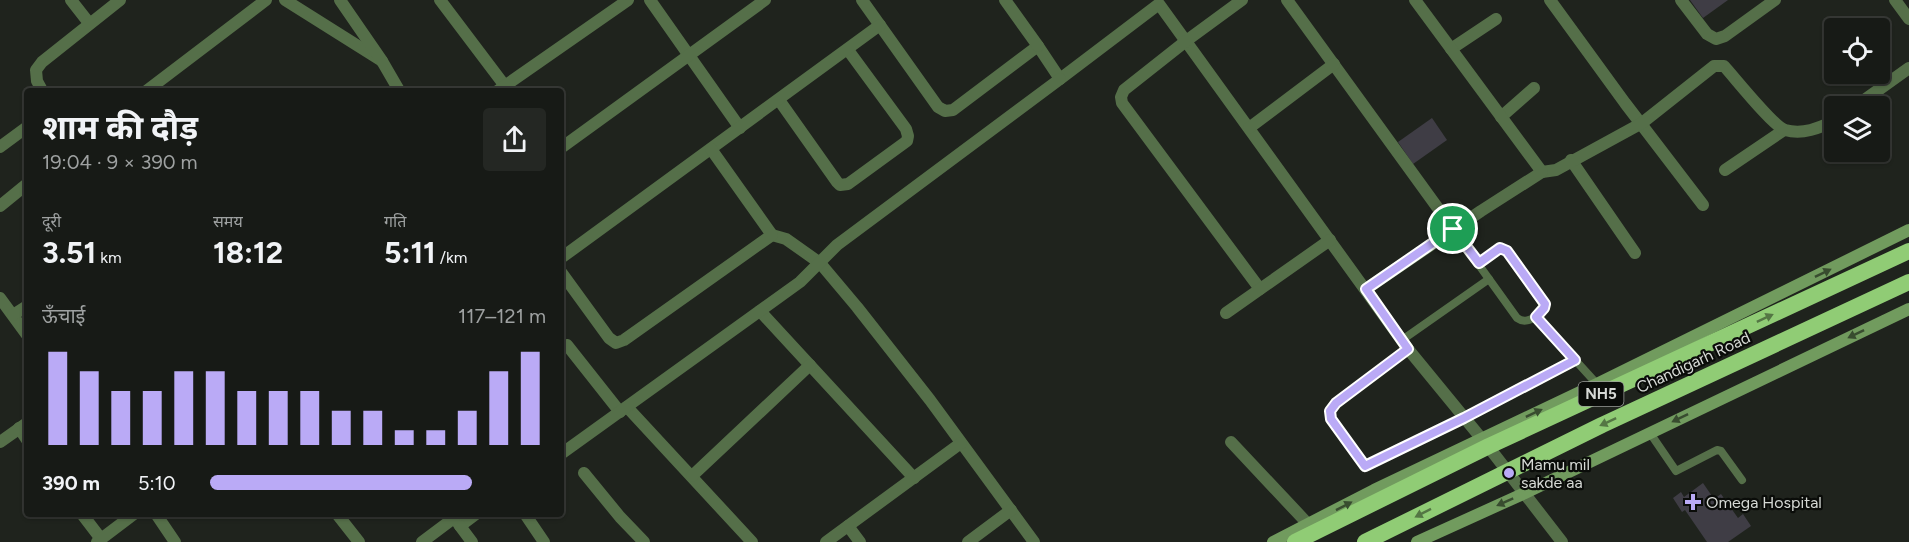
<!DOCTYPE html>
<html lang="hi">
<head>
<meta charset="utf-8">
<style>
  :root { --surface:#171a16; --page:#242723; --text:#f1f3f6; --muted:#9ea1a1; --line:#363835; --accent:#baaaf6 }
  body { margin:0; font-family:Figtree,"Noto Sans Devanagari",sans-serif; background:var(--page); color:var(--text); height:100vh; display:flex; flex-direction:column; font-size:22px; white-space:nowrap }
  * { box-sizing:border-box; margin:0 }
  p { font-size:20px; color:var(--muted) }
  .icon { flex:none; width:33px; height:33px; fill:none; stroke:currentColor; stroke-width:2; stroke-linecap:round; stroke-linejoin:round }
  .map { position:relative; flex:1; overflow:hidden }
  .details { position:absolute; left:24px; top:88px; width:540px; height:429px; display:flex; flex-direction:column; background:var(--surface); border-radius:6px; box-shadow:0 2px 4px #0004,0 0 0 2px var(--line) }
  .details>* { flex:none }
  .buttons { position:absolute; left:1824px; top:18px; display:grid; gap:12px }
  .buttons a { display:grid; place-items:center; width:66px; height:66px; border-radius:6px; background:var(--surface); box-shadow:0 2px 4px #0004,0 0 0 2px var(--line); font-size:30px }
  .pin { position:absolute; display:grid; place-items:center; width:51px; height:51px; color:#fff; margin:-26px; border:3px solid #fff; border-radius:50%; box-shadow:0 2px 6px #0007 }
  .round { display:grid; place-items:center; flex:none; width:63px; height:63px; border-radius:6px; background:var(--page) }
  .overview { display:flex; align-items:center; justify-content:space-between; height:102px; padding:0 18px }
  h1 { font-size:33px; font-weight:700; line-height:45px }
  .figures { display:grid; grid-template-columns:repeat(3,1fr); gap:9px; height:102px; padding:6px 18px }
  .figures div { display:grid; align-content:center }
  .figures b { font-size:30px; font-weight:700 }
  .figures small { font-size:16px; font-weight:400 }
  .figures p { font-size:16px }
  .chart { height:168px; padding:12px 18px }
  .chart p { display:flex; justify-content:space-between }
  .chart svg { width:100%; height:108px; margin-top:6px; stroke:var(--accent); stroke-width:6 }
  ul { padding:0 18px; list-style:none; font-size:20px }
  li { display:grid; grid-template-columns:96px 72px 1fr; align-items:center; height:45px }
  li i { height:15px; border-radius:8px; background:var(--accent) }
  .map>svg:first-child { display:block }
  .building { fill:#3f3d45 }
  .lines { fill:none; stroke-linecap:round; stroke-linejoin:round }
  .service { stroke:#556f49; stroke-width:8 }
  .minor { stroke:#556f49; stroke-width:12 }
  .tertiary { stroke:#556f49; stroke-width:12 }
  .secondary { stroke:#719b5e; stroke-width:12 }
  .trunk { stroke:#90cc75; stroke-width:16 }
  .oneway { fill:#384c2f }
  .oneway2 { fill:#547644 }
  .route-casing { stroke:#fff; stroke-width:12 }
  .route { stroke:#baaaf6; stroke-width:8 }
  .poi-dot { fill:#baaaf6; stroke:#0a0c09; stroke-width:2 }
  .labels { text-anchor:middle; stroke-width:4.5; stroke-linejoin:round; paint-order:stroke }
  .shield { fill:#0a0c09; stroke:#999c98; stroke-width:1.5 }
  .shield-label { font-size:15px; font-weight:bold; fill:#d6d9d5 }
  .street-label { font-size:16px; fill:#d6d9d5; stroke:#0a0c09 }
  .poi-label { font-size:16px; fill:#d6d9d5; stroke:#0a0c09; text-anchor:start }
</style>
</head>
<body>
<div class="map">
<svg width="1909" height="542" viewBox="0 0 1909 542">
  <rect width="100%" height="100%" fill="#1f231d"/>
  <g class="building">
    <polygon points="1690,0 1728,0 1703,18"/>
    <polygon points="1432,118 1447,140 1413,164 1398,142"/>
    <polygon points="1703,483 1714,499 1721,494 1738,518 1743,514 1751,526 1728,542 1707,542 1685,510 1682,512 1673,498 1681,492 1684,497"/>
  </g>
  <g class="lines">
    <g class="service">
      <path d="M1453,229L1517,318C1524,323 1529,320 1536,317L1597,384"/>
      <polyline points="1479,263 1499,249 1504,248 1545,304 1544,308 1536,317"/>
      <polyline points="1402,340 1489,279"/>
      <polyline points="1408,349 1336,403 1331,411 1331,419 1365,466 1465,418 1575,361"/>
      <polyline points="1650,433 1676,471 1717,450 1721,451 1742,480"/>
    </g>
    <g class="minor">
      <polyline points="71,0 89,23"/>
      <polyline points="285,0 382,61"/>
      <polyline points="340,0 382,61 400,92"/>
      <polyline points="440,0 505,86"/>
      <polyline points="650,0 740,128"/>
      <polyline points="862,0 938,107 945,111 953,110 1038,46 1060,79 1159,4 1408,349 1481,438"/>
      <polyline points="1005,0 1038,46"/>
      <polyline points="1242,0 1186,41 1124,90 1121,97 1122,103 1260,289"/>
      <polyline points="1287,0 1453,229"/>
      <polyline points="1550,0 1625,103 1703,205"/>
      <polyline points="1681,0 1707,34 1716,39 1725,36 1775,0"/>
      <polyline points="1895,0 1909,19"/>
      <polyline points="1451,49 1496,19"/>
      <polyline points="43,92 37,81 36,70 42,62 120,0"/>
      <polyline points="145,92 266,0"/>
      <polyline points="496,92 628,0"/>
      <polyline points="779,100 837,182 840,185 848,184 907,141 908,136 906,129 848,50"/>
      <polyline points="1856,106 1909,68"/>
      <polyline points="1501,117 1534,88"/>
      <polyline points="1249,128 1334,64"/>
      <polyline points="0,147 27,127"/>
      <polyline points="561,148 765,0"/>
      <polyline points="1571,160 1635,253"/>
      <polyline points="1725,170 1784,130"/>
      <path d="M1542,172L1556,170L1642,123L1714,66H1724C1735,78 1773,126 1785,130C1803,135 1819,128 1834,121"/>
      <polyline points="0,206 27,184"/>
      <polyline points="772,235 786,239 820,263 857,307 930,400 1034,542"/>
      <polyline points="561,258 880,25"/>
      <polyline points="561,272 609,338 616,343 624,340 772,235 711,149"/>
      <polyline points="1366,289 1481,211 1542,172 1415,0"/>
      <polyline points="0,298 27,335"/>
      <polyline points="760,311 914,478"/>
      <polyline points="1226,313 1330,240"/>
      <polyline points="13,315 27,306"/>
      <polyline points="561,349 567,345 620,412"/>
      <polyline points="627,407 752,542"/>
      <polyline points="19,428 27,440"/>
      <polyline points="0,442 27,423"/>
      <polyline points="1231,442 1308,524"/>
      <polyline points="561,454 800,282 837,245 1060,79"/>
      <polyline points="584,473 620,517 644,542"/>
      <polyline points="692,476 810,365"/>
      <polyline points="82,514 101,539"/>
      <polyline points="156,514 175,542"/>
      <polyline points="337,514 359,542"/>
      <polyline points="452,514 460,526 476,514"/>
      <polyline points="525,514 544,542"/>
      <polyline points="460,526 472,542"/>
      <polyline points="848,526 860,542"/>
      <polyline points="97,542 134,514"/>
      <polyline points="422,542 454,518"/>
      <polyline points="826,542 961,443"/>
      <polyline points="968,542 1011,510"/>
    </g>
    <polyline class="tertiary" points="1484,441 1562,542"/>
    <g class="secondary">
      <polyline points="1273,542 1374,490 1597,384 1909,230"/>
      <polyline points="1417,542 1525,493 1909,309"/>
    </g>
    <g class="trunk">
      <polyline points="1295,542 1489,446 1909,251"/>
      <polyline points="1365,542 1602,425 1909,282"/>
    </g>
  </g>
  <defs><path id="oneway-solid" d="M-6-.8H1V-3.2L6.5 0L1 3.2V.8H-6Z" transform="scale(1.5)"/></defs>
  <g class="oneway">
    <use href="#oneway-solid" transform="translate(1823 273) rotate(-26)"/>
    <use href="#oneway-solid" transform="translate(1856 334) rotate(154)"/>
    <use href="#oneway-solid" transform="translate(1534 413) rotate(-25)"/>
    <use href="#oneway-solid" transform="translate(1680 418) rotate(154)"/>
    <use href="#oneway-solid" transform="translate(1505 502) rotate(156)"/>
    <use href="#oneway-solid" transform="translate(1344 506) rotate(-27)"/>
  </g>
  <g class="oneway2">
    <use href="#oneway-solid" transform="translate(1765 318) rotate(-25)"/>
    <use href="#oneway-solid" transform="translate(1608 422) rotate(155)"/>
    <use href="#oneway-solid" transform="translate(1423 513) rotate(153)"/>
  </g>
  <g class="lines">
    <g class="route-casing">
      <polygon id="route" points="1453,229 1479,263 1500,248 1507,251 1545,304 1544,308 1536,317 1575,360 1464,418 1365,466 1331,419 1330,411 1336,403 1408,349 1366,289"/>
    </g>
    <use href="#route" class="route"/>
  </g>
  <g class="poi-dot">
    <circle cx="1509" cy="473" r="6"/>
    <path d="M1690 493h6v6h6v6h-6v6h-6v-6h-6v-6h6z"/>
  </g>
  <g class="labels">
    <rect class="shield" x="1578.5" y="382" width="45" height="24" rx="4.5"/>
    <g class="shield-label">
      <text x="1601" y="399">NH5</text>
    </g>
    <g class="street-label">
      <text transform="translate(1693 362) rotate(-25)" y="6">Chandigarh Road</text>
    </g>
    <g class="poi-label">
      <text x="1521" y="470">Mamu mil<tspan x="1521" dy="18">sakde aa</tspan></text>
      <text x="1706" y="508">Omega Hospital</text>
    </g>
  </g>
</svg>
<div class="buttons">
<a><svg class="icon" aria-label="locate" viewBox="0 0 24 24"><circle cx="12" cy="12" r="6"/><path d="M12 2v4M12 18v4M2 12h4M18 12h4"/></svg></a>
<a><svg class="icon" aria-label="layers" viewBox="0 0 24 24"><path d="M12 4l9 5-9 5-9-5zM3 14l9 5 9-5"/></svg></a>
</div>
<div class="pin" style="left:1453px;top:229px;background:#1e9e55"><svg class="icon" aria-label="arrive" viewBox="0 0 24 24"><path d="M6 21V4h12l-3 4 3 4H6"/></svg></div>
<section class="details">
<div class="overview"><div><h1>शाम की दौड़</h1><p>19:04 · 9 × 390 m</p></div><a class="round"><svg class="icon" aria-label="share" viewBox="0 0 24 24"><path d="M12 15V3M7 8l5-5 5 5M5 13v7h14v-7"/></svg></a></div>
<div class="figures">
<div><p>दूरी</p><b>3.51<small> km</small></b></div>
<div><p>समय</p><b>18:12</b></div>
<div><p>गति</p><b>5:11<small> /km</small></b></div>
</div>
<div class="chart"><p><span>ऊँचाई</span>117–121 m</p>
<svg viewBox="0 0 160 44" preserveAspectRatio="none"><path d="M5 44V6M15 44V14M25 44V22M35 44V22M45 44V14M55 44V14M65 44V22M75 44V22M85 44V22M95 44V30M105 44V30M115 44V38M125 44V38M135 44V30M145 44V14M155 44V6"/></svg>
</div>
<ul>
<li><b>390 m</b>5:10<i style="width:78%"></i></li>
</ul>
</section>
</div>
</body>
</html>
